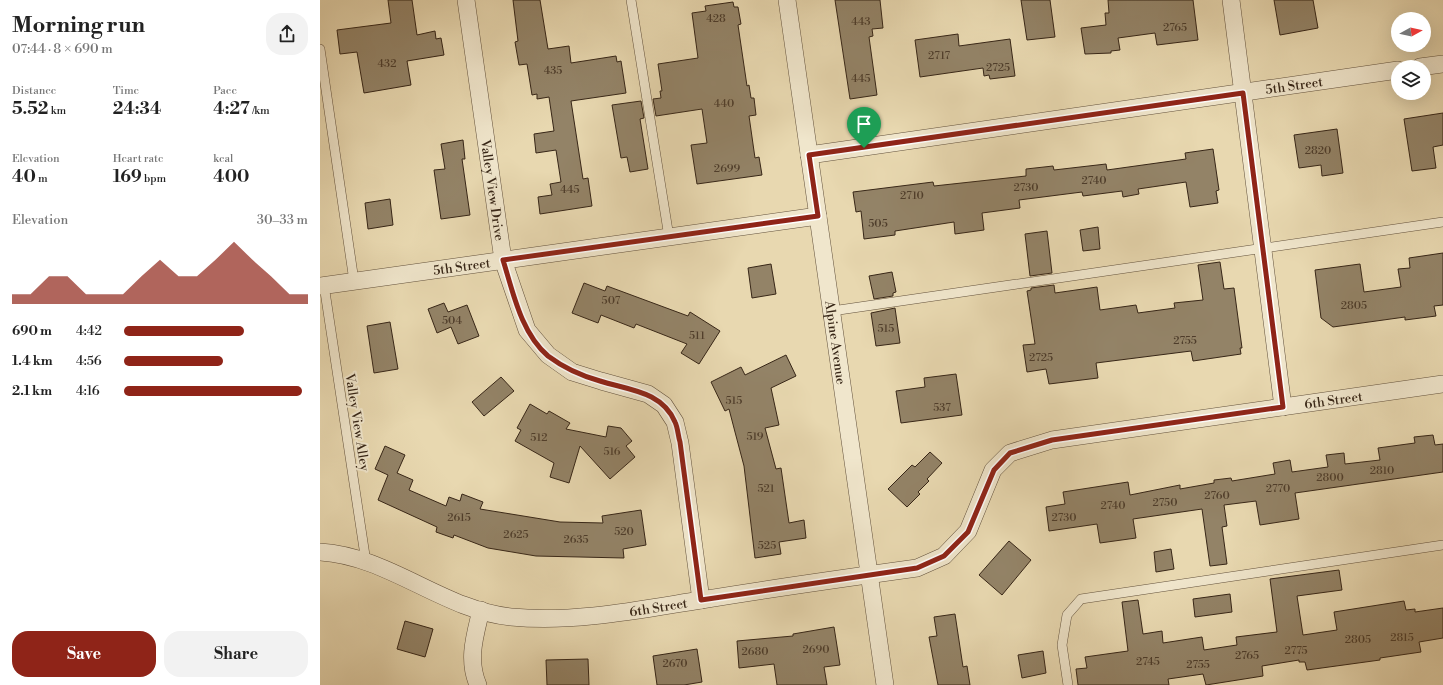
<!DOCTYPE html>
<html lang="en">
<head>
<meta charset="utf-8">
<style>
  :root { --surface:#fff; --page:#f2f2f2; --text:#222; --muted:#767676; --accent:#8f2418 }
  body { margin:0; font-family:"Libre Bodoni",serif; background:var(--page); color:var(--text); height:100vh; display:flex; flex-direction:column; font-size:15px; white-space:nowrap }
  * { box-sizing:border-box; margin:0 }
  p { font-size:13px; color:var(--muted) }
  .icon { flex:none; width:22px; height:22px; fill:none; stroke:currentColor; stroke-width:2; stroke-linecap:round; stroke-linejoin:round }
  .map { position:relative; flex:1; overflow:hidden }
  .panel { display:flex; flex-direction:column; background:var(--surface); width:320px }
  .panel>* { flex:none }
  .needle { width:26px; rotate:82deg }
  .buttons { position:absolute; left:1071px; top:12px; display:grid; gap:8px }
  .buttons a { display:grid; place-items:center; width:40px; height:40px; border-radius:50%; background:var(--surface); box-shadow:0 4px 16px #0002; font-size:20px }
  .pin { position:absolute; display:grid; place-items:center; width:34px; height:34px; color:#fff; margin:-41px -17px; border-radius:50% 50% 50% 0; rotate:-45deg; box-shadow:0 0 4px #0007 }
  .pin .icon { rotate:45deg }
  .round { display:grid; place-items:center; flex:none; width:42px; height:42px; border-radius:16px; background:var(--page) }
  .summary { display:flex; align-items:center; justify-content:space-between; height:68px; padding:0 12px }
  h1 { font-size:22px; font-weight:700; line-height:30px }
  .metrics { display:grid; grid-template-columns:repeat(3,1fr); gap:6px; height:68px; padding:4px 12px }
  .metrics div { display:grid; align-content:center }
  .metrics b { font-size:17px; font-weight:700 }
  .metrics small { font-size:11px; font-weight:400 }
  .metrics p { font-size:11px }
  .chart { height:112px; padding:8px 12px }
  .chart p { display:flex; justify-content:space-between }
  .chart svg { width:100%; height:72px; margin-top:4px; fill:var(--accent); opacity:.7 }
  .action { display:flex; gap:8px; margin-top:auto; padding:8px 12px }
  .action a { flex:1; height:46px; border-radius:16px; background:var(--accent); color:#fff; font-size:16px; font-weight:700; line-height:46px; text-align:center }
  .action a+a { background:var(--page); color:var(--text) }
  ul { padding:0 12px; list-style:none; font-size:13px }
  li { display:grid; grid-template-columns:64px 48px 1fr; align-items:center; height:30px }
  li i { height:10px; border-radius:5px; background:var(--accent) }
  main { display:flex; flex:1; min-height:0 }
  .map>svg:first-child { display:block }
  .building { fill:#938367; stroke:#372617 }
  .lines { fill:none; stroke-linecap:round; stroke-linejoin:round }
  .service-casing { stroke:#63523d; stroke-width:10 }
  .minor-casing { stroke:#63523d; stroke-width:18 }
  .service { stroke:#f0e6cc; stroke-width:9 }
  .minor { stroke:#f0e6cc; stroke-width:17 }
  .route-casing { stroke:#fff; stroke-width:8 }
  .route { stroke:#8f2418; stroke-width:5 }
  .labels { text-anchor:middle; stroke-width:4; stroke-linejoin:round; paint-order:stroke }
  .number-label { font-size:11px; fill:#4e3d2b }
  .street-label { font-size:13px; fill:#372617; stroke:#f0e6cc }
</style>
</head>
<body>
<main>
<section class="panel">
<div class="summary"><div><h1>Morning run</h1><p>07:44 · 8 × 690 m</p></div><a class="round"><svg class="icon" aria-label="share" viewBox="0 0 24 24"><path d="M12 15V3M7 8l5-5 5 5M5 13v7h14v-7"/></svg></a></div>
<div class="metrics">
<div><p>Distance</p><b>5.52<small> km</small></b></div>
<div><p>Time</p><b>24:34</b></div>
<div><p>Pace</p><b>4:27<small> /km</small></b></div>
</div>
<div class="metrics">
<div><p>Elevation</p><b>40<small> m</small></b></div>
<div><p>Heart rate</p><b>169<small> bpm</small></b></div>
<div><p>kcal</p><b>400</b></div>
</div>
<div class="chart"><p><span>Elevation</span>30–33 m</p>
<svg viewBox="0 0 160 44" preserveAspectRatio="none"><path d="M0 44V38L10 38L20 27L30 27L40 38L50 38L60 38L70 27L80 17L90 27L100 27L110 17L120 6L130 17L140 27L150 38L160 38V44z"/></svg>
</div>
<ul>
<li><b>690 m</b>4:42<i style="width:65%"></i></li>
<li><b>1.4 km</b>4:56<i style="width:54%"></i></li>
<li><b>2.1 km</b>4:16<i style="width:97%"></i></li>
</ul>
<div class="action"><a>Save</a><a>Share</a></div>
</section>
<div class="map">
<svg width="1123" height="685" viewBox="0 0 1123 685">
  <rect width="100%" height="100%" fill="#e8d8b0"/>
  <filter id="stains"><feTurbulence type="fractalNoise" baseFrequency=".005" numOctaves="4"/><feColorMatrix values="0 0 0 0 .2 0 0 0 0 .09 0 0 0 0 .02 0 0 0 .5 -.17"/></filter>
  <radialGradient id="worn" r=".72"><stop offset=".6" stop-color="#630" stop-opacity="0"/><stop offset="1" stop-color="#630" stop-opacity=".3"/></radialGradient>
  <g class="building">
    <polygon points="68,0 92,0 97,35 115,31 116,39 121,38 124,55 87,61 91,85 44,93 37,52 20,54 17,30 71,23"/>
    <polygon points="193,0 220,0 228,49 249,46 251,63 296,56 297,62 301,61 306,93 251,101 263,179 268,178 272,206 220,214 218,197 232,195 230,184 241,182 236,150 216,153 214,134 234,131 229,97 217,99 217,94 212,95 207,64 199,65 195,42 198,41"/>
    <polygon points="515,0 560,0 563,28 552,29 553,36 549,37 557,95 530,99"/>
    <polygon points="701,0 730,0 735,37 707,40"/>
    <polygon points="788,0 873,0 878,40 837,45 835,33 798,38 800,50 791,51 791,53 765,54 761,28 786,25 785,13 789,13"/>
    <polygon points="954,0 993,0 998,28 960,35"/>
    <polygon points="413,2 414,7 418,7 421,24 418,25 427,86 429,85 431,98 434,98 436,115 429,116 435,158 439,157 442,175 377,184 371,145 387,143 382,109 336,116 333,99 341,98 340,91 342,91 338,64 378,58 372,13 386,11 385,6"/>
    <polygon points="638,34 639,46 690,39 695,76 670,79 669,75 664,76 663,68 600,77 595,40"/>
    <polygon points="321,101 324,118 320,119 328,169 310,172 307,157 301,158 292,105"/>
    <polygon points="1123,113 1123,145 1113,147 1116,168 1092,171 1084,119"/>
    <polygon points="1017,129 1023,173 1002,176 1001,165 979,168 974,135"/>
    <polygon points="143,140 145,159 142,159 150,215 121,219 114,170 125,169 121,144"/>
    <polygon points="893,149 899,190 896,191 898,203 870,207 866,182 818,189 819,194 803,197 802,191 763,196 762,192 699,200 700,208 662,213 664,230 635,234 634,222 575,231 575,235 544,239 541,211 536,212 533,192 613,182 614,186 706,176 706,169 733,166 734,170 786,164 787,170 866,159 865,153"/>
    <polygon points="70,199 73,225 48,229 45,203"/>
    <polygon points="778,227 780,249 763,251 760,230"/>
    <polygon points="727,231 732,273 710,276 705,234"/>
    <polygon points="1123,253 1123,305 1114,306 1116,316 1085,320 1085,317 1013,327 1001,318 995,270 1040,264 1044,292 1081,287 1078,269 1090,268 1089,258"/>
    <polygon points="900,262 904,289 914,288 922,348 920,348 921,354 873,361 871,351 776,363 778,378 729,384 726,369 707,372 703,345 715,344 707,291 711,290 711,288 734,285 735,293 777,287 780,310 816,305 818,313 855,308 854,303 883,300 878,265"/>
    <polygon points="451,264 456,294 432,298 428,268"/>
    <polygon points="572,272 576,292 573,293 573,296 554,299 549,276"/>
    <polygon points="264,283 285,291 287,286 368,316 370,312 400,331 379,364 361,353 367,344 316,324 314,328 281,315 278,323 252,313"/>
    <polygon points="124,303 128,312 147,305 159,336 138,344 131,327 117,333 108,309"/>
    <polygon points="575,308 580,343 556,346 551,313"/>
    <polygon points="70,322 78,369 54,373 47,326"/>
    <polygon points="466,355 476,376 451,388 459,425 445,428 456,469 461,468 469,523 484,520 486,538 459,542 461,554 435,558 424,466 415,432 409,409 405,411 391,382 421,367 425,375"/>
    <polygon points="636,374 642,415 581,423 576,391 605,387 604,378"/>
    <polygon points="181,377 194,391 164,416 152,402"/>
    <polygon points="210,404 227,414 229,411 250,423 246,429 286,437 288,426 301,428 312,441 306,446 315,457 290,479 260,446 249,483 230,477 234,463 195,441 201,430 197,428"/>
    <polygon points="1113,435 1115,445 1123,444 1123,472 975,493 979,519 940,525 936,501 904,505 907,526 902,527 907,564 890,566 882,509 813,519 816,538 780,543 777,524 729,531 726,507 745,504 743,492 808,482 810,495 860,485 860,489 894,483 894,480 911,478 912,481 955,474 953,463 970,460 972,472 1008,467 1006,455 1024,453 1025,464 1060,460 1058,448 1095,443 1094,437"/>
    <polygon points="65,446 85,455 77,473 93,480 89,490 126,506 129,497 140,501 142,494 163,502 160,509 240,522 283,523 282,516 321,510 326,545 303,549 304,558 216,556 168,548 134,535 133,538 116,532 117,527 58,500 68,475 55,469"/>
    <polygon points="610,452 622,463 607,479 609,481 598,492 600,494 587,507 568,489 592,465 595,467"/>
    <polygon points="689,541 711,560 682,595 659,575"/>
    <polygon points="851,549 854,569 836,572 834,552"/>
    <polygon points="1019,570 1022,590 977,596 983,635 1017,630 1014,612 1084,601 1086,610 1095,609 1095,612 1123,608 1123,638 1099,642 1101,652 1060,658 1060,660 987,670 985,662 979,662 979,660 942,666 943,676 886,685 883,674 848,679 849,685 758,685 756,669 767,668 765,657 808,651 802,602 818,600 823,634 842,631 843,643 882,637 884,650 917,645 916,637 957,632 950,579"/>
    <polygon points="910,594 912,612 875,617 873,599"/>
    <polygon points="635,614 643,667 647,666 650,685 618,685 609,637 617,636 614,617"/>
    <polygon points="85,621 113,629 105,657 77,649"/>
    <polygon points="514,627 520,665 504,667 507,685 457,685 454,664 419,668 417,641 473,636 473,634"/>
    <polygon points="377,649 382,682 364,685 337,685 333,656"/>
    <polygon points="723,651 726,673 702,678 698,655"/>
    <polygon points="268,659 269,685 227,685 226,660"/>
  </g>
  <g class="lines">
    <g class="service-casing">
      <g id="service">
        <polyline points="311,0 349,237"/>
        <polyline points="0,49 34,281"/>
        <polyline points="4,285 46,562"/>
        <polyline points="512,311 1123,222"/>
        <polyline points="748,685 742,645 747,615 761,599 1123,545"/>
      </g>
    </g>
    <g class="minor-casing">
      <g id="minor">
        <path id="s1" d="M146,0L183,260L207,330L228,355L252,372L281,381L328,394L344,405L355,422L360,443L381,600"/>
        <path id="s2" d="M467,0L565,685"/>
        <polyline points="911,0 963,407"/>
        <polyline points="1100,67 1123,64"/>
        <path id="s3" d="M489,155L1078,70"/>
        <path id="s4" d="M0,286L498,216"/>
        <path id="s5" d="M0,552C69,556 123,610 191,617C255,623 318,610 381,600C453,588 525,578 597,568L624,556L648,531L673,470L690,453L732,440L1123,384"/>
        <path d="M158,685C147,659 155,636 161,610"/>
      </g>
    </g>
    <use href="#service" class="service"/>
    <use href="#minor" class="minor"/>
  </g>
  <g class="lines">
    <g class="route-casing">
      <path id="route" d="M923,93L963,407L732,440L690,453L674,470L648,532L624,556L597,568L381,600L360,442C358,436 358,428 355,422C342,391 308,390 280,381C262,376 244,368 228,356C201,333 193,292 183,260L498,216L489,155Z"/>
    </g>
    <use href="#route" class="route"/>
  </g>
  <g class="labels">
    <g class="number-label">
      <text x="396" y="22">428</text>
      <text x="541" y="25">443</text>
      <text x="855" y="31">2765</text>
      <text x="619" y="59">2717</text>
      <text x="67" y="67">432</text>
      <text x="678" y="71">2725</text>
      <text x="233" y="74">435</text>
      <text x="541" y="82">445</text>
      <text x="404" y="107">440</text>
      <text x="998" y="154">2820</text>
      <text x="407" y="172">2699</text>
      <text x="774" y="184">2740</text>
      <text x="706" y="191">2730</text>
      <text x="250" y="193">445</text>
      <text x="592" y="199">2710</text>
      <text x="558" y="227">505</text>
      <text x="291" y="304">507</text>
      <text x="1034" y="309">2805</text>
      <text x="132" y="324">504</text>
      <text x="566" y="332">515</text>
      <text x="377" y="339">511</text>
      <text x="865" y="344">2755</text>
      <text x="721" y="361">2725</text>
      <text x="414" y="404">515</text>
      <text x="622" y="411">537</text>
      <text x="435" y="440">519</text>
      <text x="219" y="441">512</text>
      <text x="292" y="455">516</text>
      <text x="1062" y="474">2810</text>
      <text x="1010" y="481">2800</text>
      <text x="446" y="492">521</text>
      <text x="958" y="492">2770</text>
      <text x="897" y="499">2760</text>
      <text x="845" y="506">2750</text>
      <text x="793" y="509">2740</text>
      <text x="139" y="521">2615</text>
      <text x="744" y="521">2730</text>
      <text x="304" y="535">520</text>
      <text x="196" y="538">2625</text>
      <text x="256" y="543">2635</text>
      <text x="447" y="549">525</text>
      <text x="1082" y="641">2815</text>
      <text x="1038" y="643">2805</text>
      <text x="496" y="653">2690</text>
      <text x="976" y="654">2775</text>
      <text x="435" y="655">2680</text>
      <text x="927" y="659">2765</text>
      <text x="828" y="665">2745</text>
      <text x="355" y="667">2670</text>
      <text x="878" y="668">2755</text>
    </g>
    <g class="street-label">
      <text dy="5" stroke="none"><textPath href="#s3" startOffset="490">5th Street</textPath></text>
      <text dy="5" stroke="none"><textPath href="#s1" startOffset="192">Valley View Drive</textPath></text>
      <text dy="5" stroke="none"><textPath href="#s4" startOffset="143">5th Street</textPath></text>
      <text dy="5" stroke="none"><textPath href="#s2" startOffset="346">Alpine Avenue</textPath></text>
      <text dy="5" stroke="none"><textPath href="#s5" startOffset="1095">6th Street</textPath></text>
      <text transform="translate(38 422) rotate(81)" y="5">Valley View Alley</text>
      <text dy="5" stroke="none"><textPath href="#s5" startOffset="351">6th Street</textPath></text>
    </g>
  </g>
  <rect width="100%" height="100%" filter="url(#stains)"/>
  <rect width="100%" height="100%" fill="url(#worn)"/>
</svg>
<div class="buttons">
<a><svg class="needle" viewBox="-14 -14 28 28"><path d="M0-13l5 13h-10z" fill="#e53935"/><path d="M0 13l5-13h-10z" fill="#767676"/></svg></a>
<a><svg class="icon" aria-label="layers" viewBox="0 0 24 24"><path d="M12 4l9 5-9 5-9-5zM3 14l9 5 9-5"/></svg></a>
</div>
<div class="pin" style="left:544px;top:148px;background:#1e9e55"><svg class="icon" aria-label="arrive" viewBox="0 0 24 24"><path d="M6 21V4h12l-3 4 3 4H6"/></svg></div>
</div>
</main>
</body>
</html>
